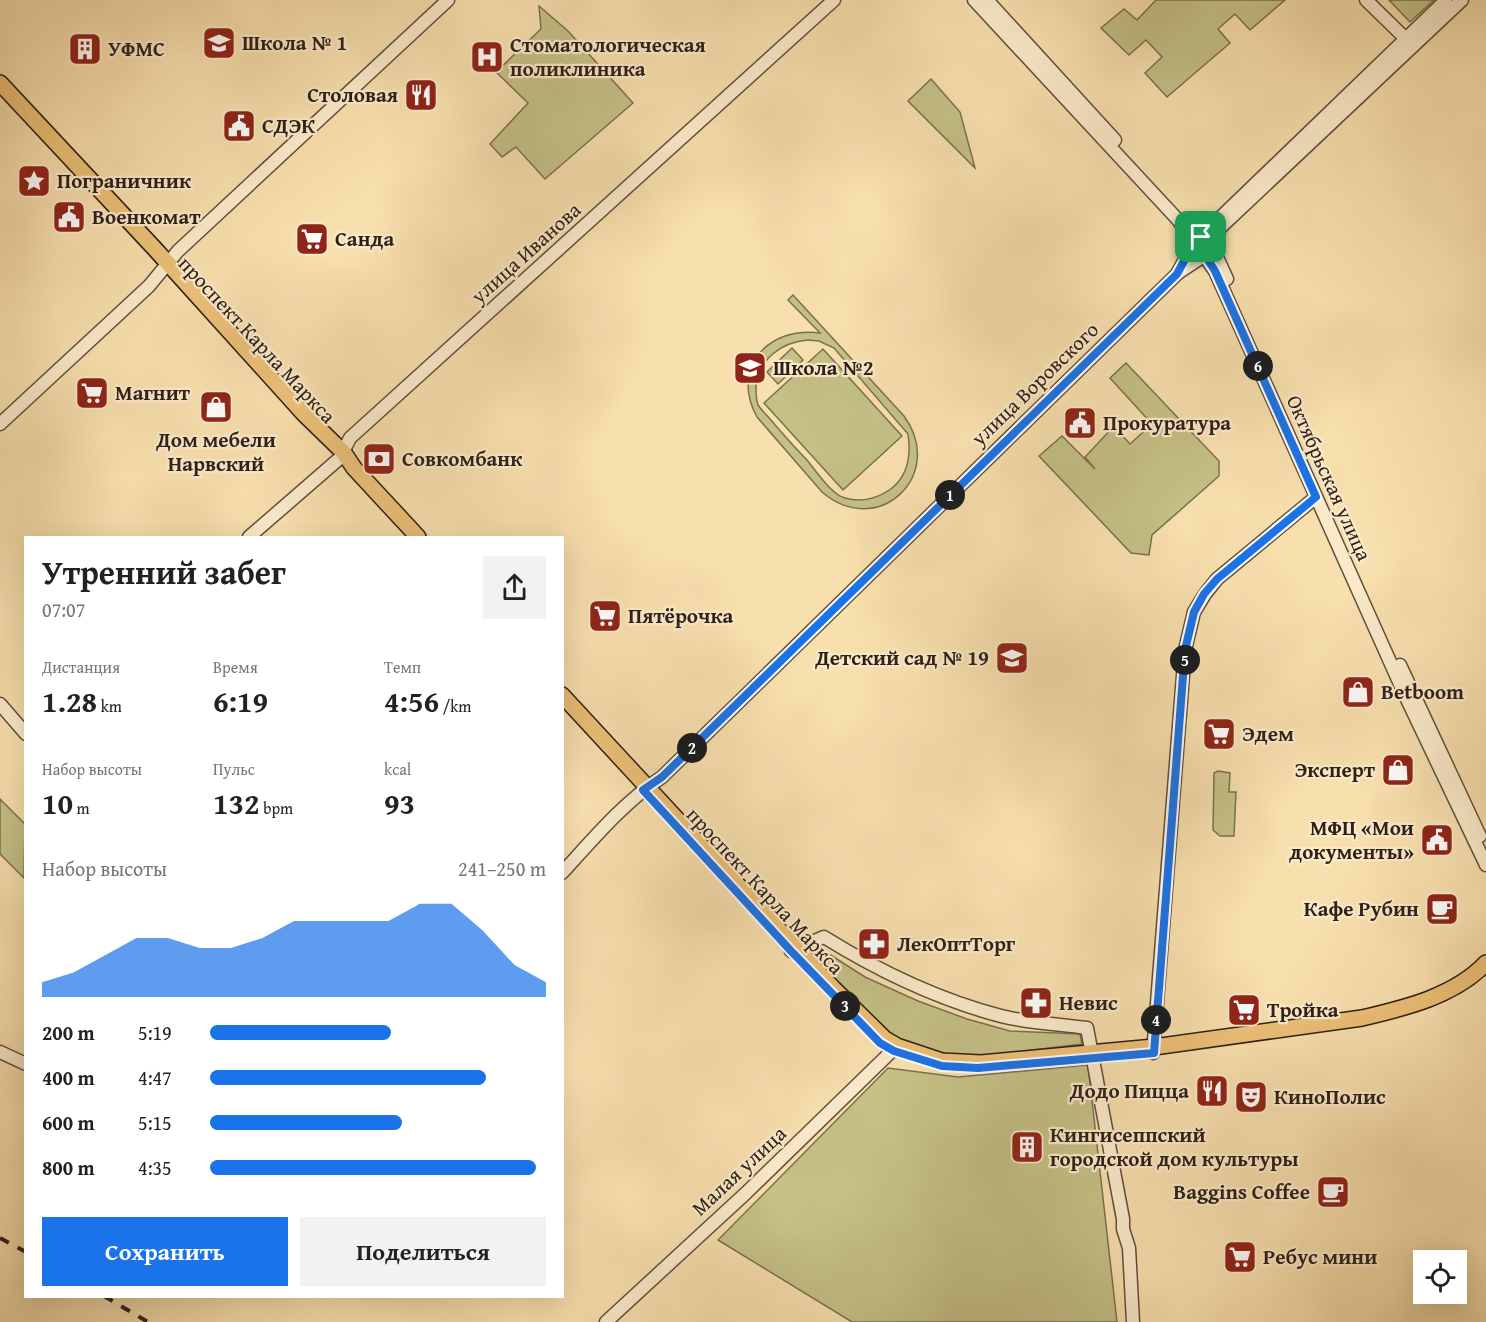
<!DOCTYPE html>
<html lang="ru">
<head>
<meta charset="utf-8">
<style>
  :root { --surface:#fff; --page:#f2f2f2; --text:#222; --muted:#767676; --accent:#1a73e8 }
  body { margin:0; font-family:"Gentium Book Plus",serif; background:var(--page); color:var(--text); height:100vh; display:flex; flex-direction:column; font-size:22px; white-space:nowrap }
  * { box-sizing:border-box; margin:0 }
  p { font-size:20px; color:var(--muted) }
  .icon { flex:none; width:33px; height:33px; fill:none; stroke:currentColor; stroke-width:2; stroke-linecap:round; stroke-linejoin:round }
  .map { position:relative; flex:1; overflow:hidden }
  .side { position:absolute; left:24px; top:536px; width:540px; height:762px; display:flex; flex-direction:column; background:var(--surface); border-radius:0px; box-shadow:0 6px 24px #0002 }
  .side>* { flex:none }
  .controls { position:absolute; left:1413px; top:1250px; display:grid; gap:12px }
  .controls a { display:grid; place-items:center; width:54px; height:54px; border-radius:0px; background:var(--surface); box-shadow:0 6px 24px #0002; font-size:30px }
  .pin { position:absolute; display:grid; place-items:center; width:51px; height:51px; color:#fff; margin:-26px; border-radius:12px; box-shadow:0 3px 9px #0006 }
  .km { position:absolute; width:30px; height:30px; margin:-15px; border-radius:50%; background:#222; color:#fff; font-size:16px; line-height:30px; text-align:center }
  .round { display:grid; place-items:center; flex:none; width:63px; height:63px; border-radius:0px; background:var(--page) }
  .headline { display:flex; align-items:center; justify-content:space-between; height:102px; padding:0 18px }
  h1 { font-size:33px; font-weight:700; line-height:45px }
  .figures { display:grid; grid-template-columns:repeat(3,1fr); gap:9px; height:102px; padding:6px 18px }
  .figures div { display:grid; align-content:center }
  .figures b { font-size:30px; font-weight:700 }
  .figures small { font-size:16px; font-weight:400 }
  .figures p { font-size:16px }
  .chart { height:168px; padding:12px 18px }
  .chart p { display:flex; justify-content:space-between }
  .chart svg { width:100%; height:108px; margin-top:6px; fill:var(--accent); opacity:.7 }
  .button { display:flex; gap:12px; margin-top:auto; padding:12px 18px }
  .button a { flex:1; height:69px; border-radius:0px; background:var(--accent); color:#fff; font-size:24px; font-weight:700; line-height:69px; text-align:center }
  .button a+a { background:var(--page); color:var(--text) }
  ul { padding:0 18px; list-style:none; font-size:20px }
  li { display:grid; grid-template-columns:96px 72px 1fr; align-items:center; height:45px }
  li i { height:15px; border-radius:8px; background:var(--accent) }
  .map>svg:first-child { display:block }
  .green { fill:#c4c086; stroke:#79704e; stroke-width:1.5; fill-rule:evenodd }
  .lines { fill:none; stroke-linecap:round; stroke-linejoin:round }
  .minor-casing { stroke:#604f3c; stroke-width:15 }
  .major-casing { stroke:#2e1f16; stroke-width:18 }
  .minor { stroke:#faeaca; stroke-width:12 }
  .major { stroke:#ecc077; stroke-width:15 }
  .rail { stroke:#2e1f16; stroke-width:4; stroke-dasharray:10 10; stroke-linecap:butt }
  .route-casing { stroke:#fff; stroke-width:12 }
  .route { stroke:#1a73e8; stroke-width:8 }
  .labels { text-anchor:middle; stroke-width:4.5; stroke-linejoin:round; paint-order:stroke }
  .poi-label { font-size:21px; font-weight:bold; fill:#2e1f16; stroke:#faeaca; text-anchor:start }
  .street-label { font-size:21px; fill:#2e1f16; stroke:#faeaca }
</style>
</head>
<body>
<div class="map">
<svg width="1486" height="1322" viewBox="0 0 1486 1322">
  <rect width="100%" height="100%" fill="#f8dfae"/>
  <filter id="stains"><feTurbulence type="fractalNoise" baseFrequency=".00333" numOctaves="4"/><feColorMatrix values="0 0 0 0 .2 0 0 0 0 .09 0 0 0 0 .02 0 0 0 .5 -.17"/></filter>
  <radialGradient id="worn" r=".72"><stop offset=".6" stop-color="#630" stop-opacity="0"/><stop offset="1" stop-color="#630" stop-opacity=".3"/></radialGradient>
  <g class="green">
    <polygon points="1156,0 1285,0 1250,30 1235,14 1218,29 1230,43 1167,97 1145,73 1162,57 1146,40 1129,55 1101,28 1124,9 1137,20"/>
    <polygon points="1389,0 1434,0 1410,22"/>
    <polygon points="539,6 568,31 633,103 545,179 516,147 502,157 490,144 528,103 496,72 541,29"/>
    <polygon points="931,79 960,112 975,168 908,101"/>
    <path d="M793,295L904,416C947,475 878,540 822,492L757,417C730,368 768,326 820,333L788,300ZM808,340L819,341L834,348L908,434C911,454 909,474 892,488C879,498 862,503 845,498C832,495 816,471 807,460C794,447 782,433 770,419C767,415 761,410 758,405C756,400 756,393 756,387C758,359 782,342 808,340Z"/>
    <polygon points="792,348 803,360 778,384 767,372"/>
    <polygon points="823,349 902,436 843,490 764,403"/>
    <polygon points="1126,363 1219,461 1219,476 1152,535 1149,555 1131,553 1039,456 1062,436 1095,469 1085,457 1114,426 1130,444 1152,424 1110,378"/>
    <polygon points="1218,771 1230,773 1229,792 1236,792 1234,836 1220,836 1213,830 1214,773"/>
    <polygon points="0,799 25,824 24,878 0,854"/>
    <polygon points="818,947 865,977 918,1001 967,1019 1010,1031 1080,1034 1082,1044 1015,1052 981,1063 885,1039 834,989 813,950"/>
    <polygon points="1088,1065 1117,1322 852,1322 718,1240 888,1068 958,1077"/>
  </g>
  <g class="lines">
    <g class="minor-casing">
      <g id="minor">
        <polyline points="974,0 1179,221 1215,271 1404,693 1486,865"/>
        <polyline points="987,0 1115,140"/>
        <polyline points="1366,0 1405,38"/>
        <polyline points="1197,231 1215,253 1227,279"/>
        <polyline points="1178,273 1205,255 1221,227 1462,0"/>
        <polyline points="0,424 149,286 178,251 448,0"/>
        <polyline points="249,537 340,458 350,438 834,0"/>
        <polyline points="1400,665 1480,836"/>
        <polyline points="0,704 26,734"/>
        <path d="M562,873C593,839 624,802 662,777L1177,274L1194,243L1446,0"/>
        <path d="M791,951L824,937C877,970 940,1000 1001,1016C1028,1023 1059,1024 1087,1028L1123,1219V1229L1129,1248L1133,1322"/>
        <polyline points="0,1052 26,1064"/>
        <polyline points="1153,1053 1185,650 1194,612 1205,594 1217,579 1316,497"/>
        <polyline points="606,1322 746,1193 897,1046"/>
      </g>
    </g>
    <g class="major-casing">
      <g id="major">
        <polyline points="0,83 155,249 304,414 344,453 354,468 418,537"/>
        <path d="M562,695L834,989L885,1039L897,1046L942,1061L981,1063L1154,1047L1362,1018C1405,1008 1455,996 1486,963"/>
      </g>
    </g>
    <use href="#minor" class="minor"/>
    <use href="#major" class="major"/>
    <g class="rail">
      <polyline points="0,1238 26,1252"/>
      <polyline points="104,1296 148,1322"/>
    </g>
  </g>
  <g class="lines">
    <g class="route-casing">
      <polygon id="route" points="1201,237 1210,247 1205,255 1215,271 1316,497 1217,579 1204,594 1194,612 1185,650 1154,1053 978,1068 942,1066 894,1051 880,1043 791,951 643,790 662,777 1177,274 1194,243"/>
    </g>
    <use href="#route" class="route"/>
  </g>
  <defs>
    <g id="school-square" transform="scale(1.725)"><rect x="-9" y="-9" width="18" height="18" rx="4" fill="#8f2418" stroke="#faeaca"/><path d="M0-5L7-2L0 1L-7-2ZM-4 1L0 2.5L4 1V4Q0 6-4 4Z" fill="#fff"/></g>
    <g id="building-square" transform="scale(1.725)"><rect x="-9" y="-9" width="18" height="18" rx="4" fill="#8f2418" stroke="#faeaca"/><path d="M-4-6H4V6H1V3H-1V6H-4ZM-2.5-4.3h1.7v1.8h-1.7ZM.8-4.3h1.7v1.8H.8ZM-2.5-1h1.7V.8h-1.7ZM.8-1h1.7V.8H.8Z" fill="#fff"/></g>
    <g id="hospital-square" transform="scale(1.725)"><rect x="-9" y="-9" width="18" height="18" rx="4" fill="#8f2418" stroke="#faeaca"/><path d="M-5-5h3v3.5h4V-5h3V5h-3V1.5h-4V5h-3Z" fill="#fff"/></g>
    <g id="restaurant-square" transform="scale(1.725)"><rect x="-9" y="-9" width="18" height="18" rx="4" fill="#8f2418" stroke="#faeaca"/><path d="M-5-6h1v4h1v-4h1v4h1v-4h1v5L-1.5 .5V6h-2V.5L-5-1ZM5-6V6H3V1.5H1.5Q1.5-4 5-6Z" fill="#fff"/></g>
    <g id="civic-square" transform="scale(1.725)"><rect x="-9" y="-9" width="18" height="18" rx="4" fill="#8f2418" stroke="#faeaca"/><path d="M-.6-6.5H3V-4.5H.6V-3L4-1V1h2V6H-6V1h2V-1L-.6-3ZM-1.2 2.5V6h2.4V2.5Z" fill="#fff"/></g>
    <g id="sight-square" transform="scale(1.725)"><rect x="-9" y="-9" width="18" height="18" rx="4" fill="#8f2418" stroke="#faeaca"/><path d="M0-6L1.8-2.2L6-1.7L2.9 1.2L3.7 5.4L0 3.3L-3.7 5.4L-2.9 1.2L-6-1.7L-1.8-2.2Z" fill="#fff"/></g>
    <g id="supermarket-square" transform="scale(1.725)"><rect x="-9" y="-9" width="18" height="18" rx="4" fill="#8f2418" stroke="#faeaca"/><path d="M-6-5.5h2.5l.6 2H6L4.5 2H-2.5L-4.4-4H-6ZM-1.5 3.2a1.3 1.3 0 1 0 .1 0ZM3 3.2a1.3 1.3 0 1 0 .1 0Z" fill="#fff"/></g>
    <g id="shop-square" transform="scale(1.725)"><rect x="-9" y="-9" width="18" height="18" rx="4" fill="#8f2418" stroke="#faeaca"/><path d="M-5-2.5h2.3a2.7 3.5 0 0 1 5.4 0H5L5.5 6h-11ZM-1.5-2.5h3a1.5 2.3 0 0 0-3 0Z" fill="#fff"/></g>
    <g id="bank-square" transform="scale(1.725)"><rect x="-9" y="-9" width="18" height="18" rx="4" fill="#8f2418" stroke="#faeaca"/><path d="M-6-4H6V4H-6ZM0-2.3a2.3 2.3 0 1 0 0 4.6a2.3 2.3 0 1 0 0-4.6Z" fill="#fff"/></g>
    <g id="cafe-square" transform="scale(1.725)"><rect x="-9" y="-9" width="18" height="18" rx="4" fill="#8f2418" stroke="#faeaca"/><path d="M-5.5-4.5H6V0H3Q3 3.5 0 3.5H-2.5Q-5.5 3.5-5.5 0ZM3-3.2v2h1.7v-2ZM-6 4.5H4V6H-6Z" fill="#fff"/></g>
    <g id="pharmacy-square" transform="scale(1.725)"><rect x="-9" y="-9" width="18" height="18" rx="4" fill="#8f2418" stroke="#faeaca"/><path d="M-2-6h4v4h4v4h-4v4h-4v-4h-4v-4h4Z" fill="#fff"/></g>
    <g id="theatre-square" transform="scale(1.725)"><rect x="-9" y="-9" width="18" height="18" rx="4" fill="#8f2418" stroke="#faeaca"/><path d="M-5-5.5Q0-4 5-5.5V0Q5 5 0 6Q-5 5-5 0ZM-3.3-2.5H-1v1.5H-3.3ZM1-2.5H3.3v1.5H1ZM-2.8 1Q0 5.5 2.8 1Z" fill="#fff"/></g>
  </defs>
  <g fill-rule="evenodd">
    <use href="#school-square" x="219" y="43"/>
    <use href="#building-square" x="85" y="49"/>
    <use href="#hospital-square" x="487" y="57"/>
    <use href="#restaurant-square" x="421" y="95"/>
    <use href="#civic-square" x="239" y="126"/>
    <use href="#sight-square" x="34" y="181"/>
    <use href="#civic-square" x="69" y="217"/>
    <use href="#supermarket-square" x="312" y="239"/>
    <use href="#school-square" x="750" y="368"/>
    <use href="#supermarket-square" x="92" y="393"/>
    <use href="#shop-square" x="216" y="407"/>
    <use href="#civic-square" x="1080" y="423"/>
    <use href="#bank-square" x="379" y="459"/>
    <use href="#supermarket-square" x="605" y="616"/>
    <use href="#school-square" x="1012" y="658"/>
    <use href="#shop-square" x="1358" y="692"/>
    <use href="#supermarket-square" x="1219" y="734"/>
    <use href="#shop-square" x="1398" y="770"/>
    <use href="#civic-square" x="1437" y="840"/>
    <use href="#cafe-square" x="1442" y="909"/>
    <use href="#pharmacy-square" x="874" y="944"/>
    <use href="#pharmacy-square" x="1036" y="1003"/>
    <use href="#supermarket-square" x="1244" y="1010"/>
    <use href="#restaurant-square" x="1212" y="1091"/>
    <use href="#theatre-square" x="1251" y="1097"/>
    <use href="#building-square" x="1027" y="1147"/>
    <use href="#cafe-square" x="1333" y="1192"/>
    <use href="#supermarket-square" x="1240" y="1257"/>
  </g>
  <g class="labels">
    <g class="poi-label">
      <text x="242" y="50">Школа № 1</text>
      <text x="510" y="52">Стоматологическая<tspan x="510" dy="24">поликлиника</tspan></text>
      <text x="108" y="56">УФМС</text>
      <text x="398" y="102" text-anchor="end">Столовая</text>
      <text x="262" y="133">СДЭК</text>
      <text x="57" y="188">Пограничник</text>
      <text x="92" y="224">Военкомат</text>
      <text x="335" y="246">Санда</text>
      <text x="773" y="375">Школа №2</text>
      <text x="115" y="400">Магнит</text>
      <text x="1103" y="430">Прокуратура</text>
      <text x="216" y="447" text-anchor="middle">Дом мебели<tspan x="216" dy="24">Нарвский</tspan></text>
      <text x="402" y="466">Совкомбанк</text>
      <text x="628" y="623">Пятёрочка</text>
      <text x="989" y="665" text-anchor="end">Детский сад № 19</text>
      <text x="1381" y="699">Betboom</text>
      <text x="1242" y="741">Эдем</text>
      <text x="1375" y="777" text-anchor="end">Эксперт</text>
      <text x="1414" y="835" text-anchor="end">МФЦ «Мои<tspan x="1414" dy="24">документы»</tspan></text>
      <text x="1419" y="916" text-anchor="end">Кафе Рубин</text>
      <text x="897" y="951">ЛекОптТорг</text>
      <text x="1059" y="1010">Невис</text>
      <text x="1267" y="1017">Тройка</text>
      <text x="1189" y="1098" text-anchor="end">Додо Пицца</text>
      <text x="1274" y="1104">КиноПолис</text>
      <text x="1050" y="1142">Кингисеппский<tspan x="1050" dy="24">городской дом культуры</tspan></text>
      <text x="1310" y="1199" text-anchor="end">Baggins Coffee</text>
      <text x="1263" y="1264">Ребус мини</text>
    </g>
    <g class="street-label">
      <text transform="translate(526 253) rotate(-42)" y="7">улица Иванова</text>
      <text transform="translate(257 340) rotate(47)" y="7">проспект Карла Маркса</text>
      <text transform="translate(1035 384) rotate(-44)" y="7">улица Воровского</text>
      <text transform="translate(1329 478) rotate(66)" y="7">Октябрьская улица</text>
      <text transform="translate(765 891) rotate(47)" y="7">проспект Карла Маркса</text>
      <text transform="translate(739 1171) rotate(-43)" y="7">Малая улица</text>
    </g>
  </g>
  <rect width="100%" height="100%" filter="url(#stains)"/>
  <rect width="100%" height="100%" fill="url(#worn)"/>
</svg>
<div class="controls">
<a><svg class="icon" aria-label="locate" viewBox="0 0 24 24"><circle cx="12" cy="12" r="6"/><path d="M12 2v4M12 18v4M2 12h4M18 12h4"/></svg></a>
</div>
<div class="pin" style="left:1201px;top:237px;background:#1e9e55"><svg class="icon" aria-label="arrive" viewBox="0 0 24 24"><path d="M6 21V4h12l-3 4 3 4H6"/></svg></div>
<b class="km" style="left:950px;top:495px">1</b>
<b class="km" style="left:692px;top:748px">2</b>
<b class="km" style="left:845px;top:1006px">3</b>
<b class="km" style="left:1156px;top:1020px">4</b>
<b class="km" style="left:1185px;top:660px">5</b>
<b class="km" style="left:1258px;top:366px">6</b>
<section class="side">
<div class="headline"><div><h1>Утренний забег</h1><p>07:07</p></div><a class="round"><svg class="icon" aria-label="share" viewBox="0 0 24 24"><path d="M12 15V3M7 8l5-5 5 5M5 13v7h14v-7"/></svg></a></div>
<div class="figures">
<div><p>Дистанция</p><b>1.28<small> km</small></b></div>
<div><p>Время</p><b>6:19</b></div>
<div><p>Темп</p><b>4:56<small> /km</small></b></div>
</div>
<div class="figures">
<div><p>Набор высоты</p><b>10<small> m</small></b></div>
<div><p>Пульс</p><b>132<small> bpm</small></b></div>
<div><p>kcal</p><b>93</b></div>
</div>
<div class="chart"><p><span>Набор высоты</span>241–250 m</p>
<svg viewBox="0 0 160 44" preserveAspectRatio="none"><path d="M0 44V38L10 34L20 27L30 20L40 20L50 24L60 24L70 20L80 13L90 13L100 13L110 13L120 6L130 6L140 17L150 31L160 38V44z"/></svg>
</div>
<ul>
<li><b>200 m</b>5:19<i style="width:54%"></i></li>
<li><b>400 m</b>4:47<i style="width:82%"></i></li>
<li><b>600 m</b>5:15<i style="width:57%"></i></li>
<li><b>800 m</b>4:35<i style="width:97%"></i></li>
</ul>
<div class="button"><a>Сохранить</a><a>Поделиться</a></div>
</section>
</div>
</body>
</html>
